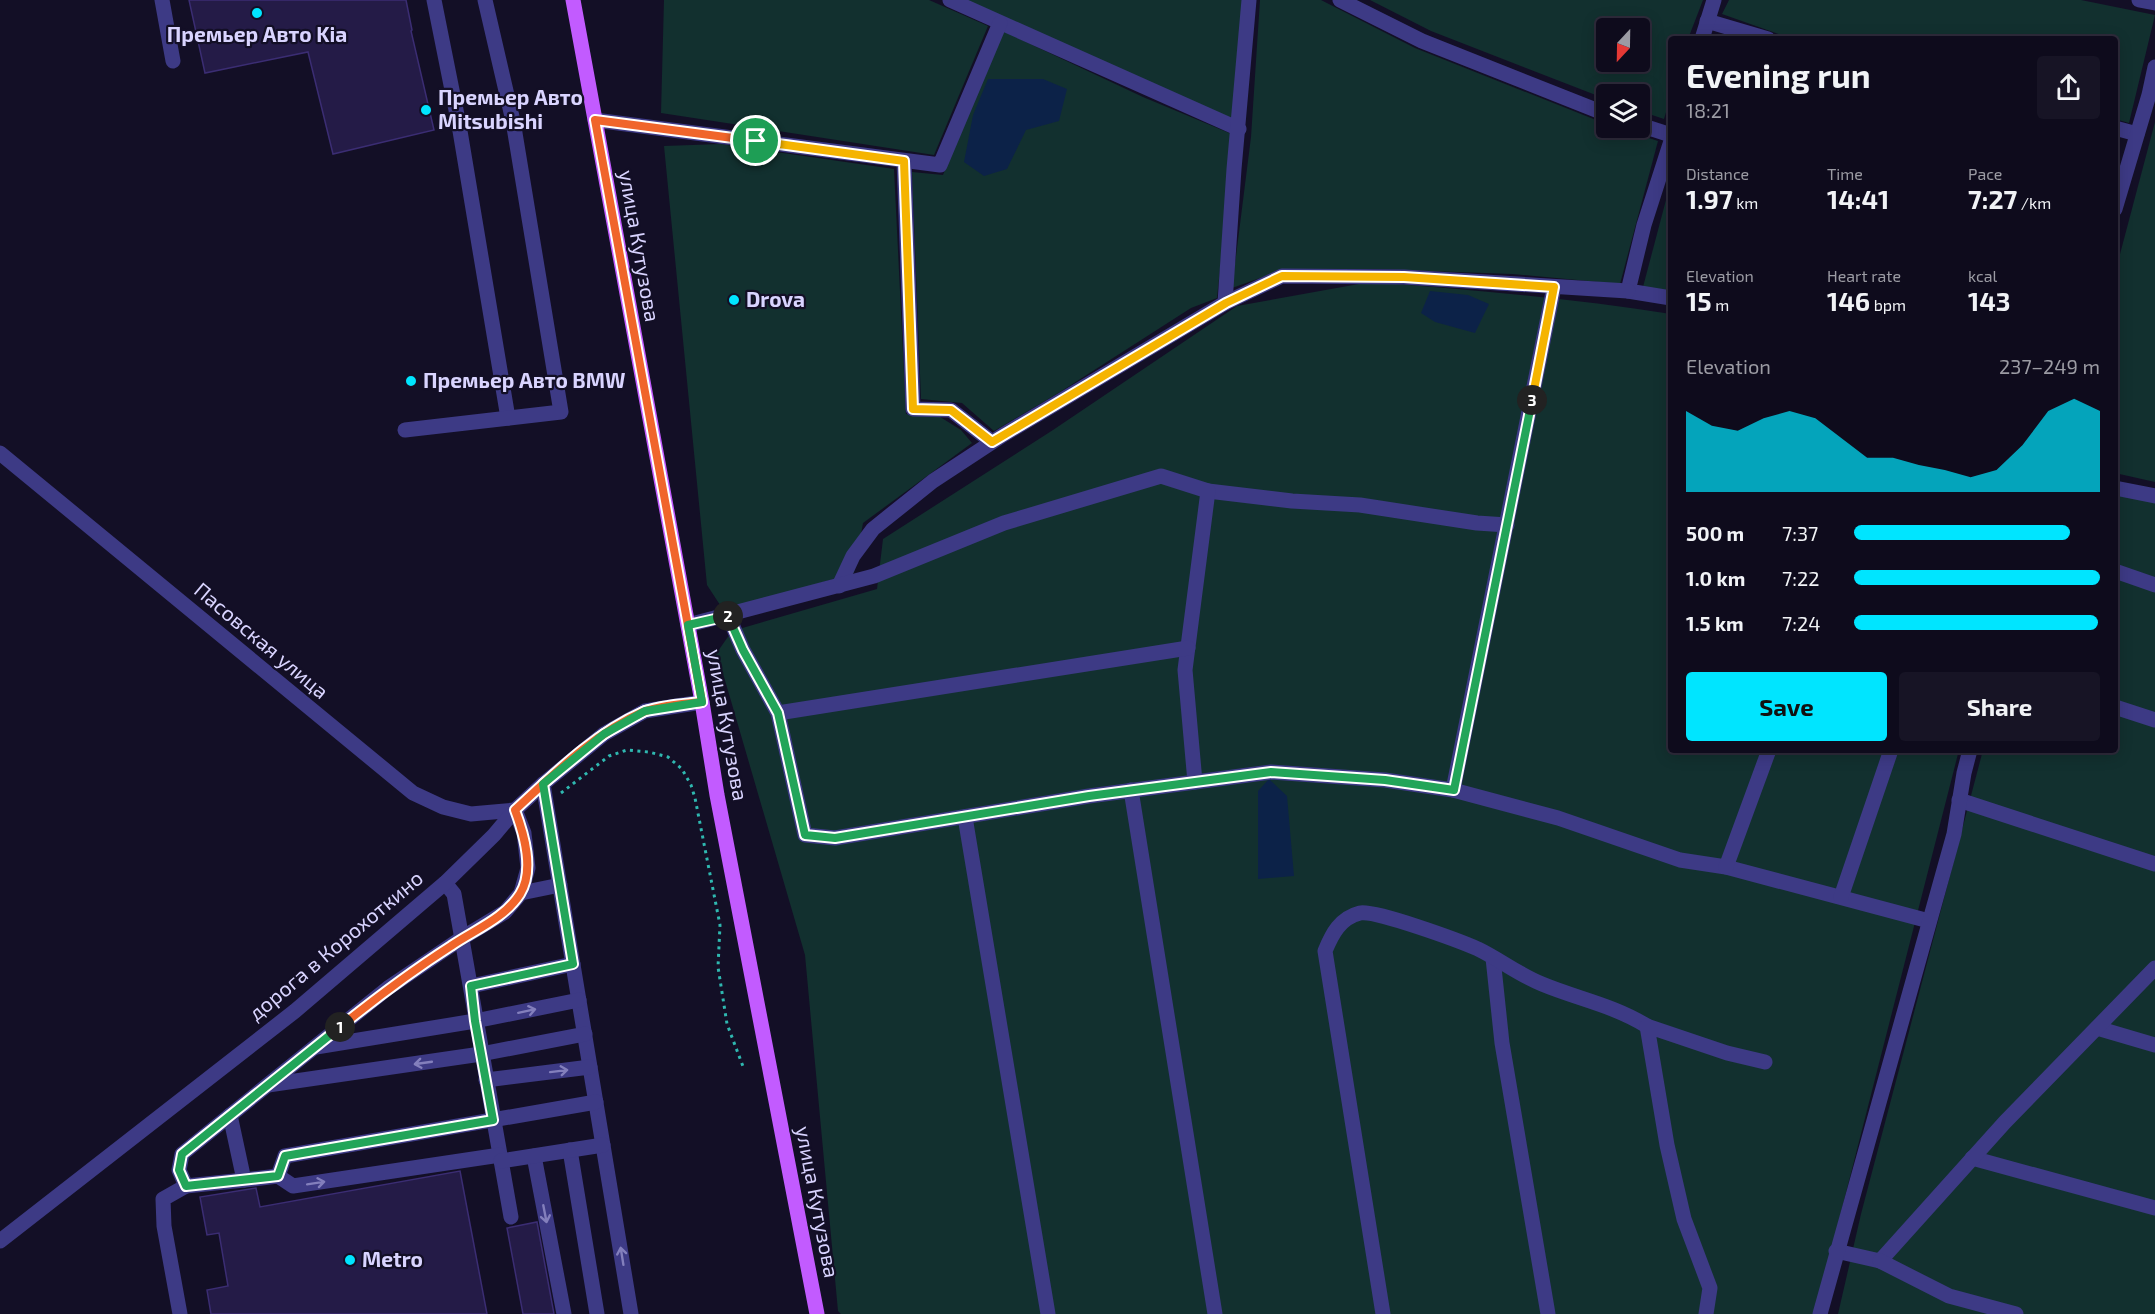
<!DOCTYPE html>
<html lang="en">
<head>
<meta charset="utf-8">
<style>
  :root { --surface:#0e0b1c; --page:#171425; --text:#f1f3f6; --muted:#9b9ba3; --line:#2e2b3b; --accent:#00e5ff }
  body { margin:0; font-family:"Exo 2",sans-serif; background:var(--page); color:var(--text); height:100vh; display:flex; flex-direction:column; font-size:22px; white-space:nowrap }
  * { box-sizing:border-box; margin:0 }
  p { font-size:20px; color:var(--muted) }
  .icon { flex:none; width:33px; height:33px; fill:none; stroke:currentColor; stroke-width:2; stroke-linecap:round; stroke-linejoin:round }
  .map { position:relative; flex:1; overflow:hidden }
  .side { position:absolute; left:1668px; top:36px; width:450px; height:717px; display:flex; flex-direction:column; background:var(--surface); border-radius:6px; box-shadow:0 3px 15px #0003,0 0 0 2px var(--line) }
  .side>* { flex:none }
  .needle { width:39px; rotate:202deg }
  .tools { position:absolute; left:1596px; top:18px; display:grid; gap:12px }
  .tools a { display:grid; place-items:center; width:54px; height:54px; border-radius:6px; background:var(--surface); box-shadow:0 3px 15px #0003,0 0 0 2px var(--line); font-size:30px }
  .pin { position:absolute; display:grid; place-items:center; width:51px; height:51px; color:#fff; margin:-26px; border:3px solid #fff; border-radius:50%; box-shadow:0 2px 6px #0007 }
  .km { position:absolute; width:30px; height:30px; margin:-15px; border-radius:50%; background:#222; color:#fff; font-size:16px; line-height:30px; text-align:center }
  .round { display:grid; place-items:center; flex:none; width:63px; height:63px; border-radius:6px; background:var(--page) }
  .headline { display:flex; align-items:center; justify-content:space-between; height:102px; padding:0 18px }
  h1 { font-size:33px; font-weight:700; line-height:45px }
  .metrics { display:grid; grid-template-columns:repeat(3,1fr); gap:9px; height:102px; padding:6px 18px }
  .metrics div { display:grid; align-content:center }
  .metrics b { font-size:26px; font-weight:700 }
  .metrics small { font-size:16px; font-weight:400 }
  .metrics p { font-size:16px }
  .chart { height:168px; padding:12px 18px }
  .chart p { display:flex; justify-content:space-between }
  .chart svg { width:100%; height:108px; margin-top:6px; fill:var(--accent); opacity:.7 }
  .action { display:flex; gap:12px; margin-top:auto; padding:12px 18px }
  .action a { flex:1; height:69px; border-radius:6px; background:var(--accent); color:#111; font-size:24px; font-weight:700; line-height:69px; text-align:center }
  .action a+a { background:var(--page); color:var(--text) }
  ul { padding:0 18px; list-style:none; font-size:20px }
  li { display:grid; grid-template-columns:96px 72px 1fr; align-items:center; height:45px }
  li i { height:15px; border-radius:8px; background:var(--accent) }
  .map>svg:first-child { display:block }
  .green { fill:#12302f; fill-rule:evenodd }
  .water { fill:#0c2248 }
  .building { fill:#241b47; stroke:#3b2d73; stroke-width:1.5 }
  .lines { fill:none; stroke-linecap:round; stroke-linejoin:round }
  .path { stroke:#2fb8b0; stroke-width:3; stroke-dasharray:3 4.5; stroke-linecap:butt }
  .minor { stroke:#3d3a85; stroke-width:15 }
  .major { stroke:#c25bff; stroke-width:15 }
  .oneway { stroke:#837fbc }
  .split-1-casing { stroke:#fff; stroke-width:12 }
  .split-2-casing { stroke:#fff; stroke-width:12 }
  .split-3-casing { stroke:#fff; stroke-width:12 }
  .split-4-casing { stroke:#fff; stroke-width:12 }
  .split-1 { stroke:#f0652b; stroke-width:8 }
  .split-2 { stroke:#22a559; stroke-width:8 }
  .split-3 { stroke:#22a559; stroke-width:8 }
  .split-4 { stroke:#f5b400; stroke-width:8 }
  .poi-dot { fill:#00e5ff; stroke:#130f26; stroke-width:2 }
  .labels { text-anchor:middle; stroke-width:4.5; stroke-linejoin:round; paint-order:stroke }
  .poi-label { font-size:21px; font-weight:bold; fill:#d9d4ff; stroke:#130f26; text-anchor:start }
  .street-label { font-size:21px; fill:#d9d4ff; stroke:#130f26 }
</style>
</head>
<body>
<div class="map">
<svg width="2155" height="1314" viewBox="0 0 2155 1314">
  <rect width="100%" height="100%" fill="#130f26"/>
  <g class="green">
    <polygon points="664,0 929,0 988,26 934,155 661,113"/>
    <polygon points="965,0 1243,0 1233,119"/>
    <polygon points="1260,0 1321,0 1415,48 1606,124 1606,128 1618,128 1658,141 1620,284 1512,274 1374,269 1280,271 1232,288 1251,137"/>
    <path d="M1370,0H1703L1688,39H1671V95L1664,119L1640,111V94H1606V99L1431,31ZM1606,28H1640V62H1606Z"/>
    <polygon points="1729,0 2081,0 2155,15 2129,123 2115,119 2115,39 1793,39 1722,14"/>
    <polygon points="1003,31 1143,97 1234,135 1217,298 1191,308 1060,392 994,431 962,403 921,399 912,172 943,175"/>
    <polygon points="2155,122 2155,482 2115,473 2115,273"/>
    <polygon points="721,144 894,169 906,414 937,415 961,430 972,443 863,523 854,573 724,611 707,585 664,146"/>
    <polygon points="1671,181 1671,291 1643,287"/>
    <path d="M1370,282C1471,290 1571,298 1671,314V750H1959L1815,1314H841L838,1311L805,955L722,670L711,661L732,631L877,589L883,539L1053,430L1237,306Z"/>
    <polygon points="2115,492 2155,500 2155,1314 1838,1314 1861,1214 1983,750 2115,750"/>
  </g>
  <g class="water">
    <polygon points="988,79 1043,79 1067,89 1059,121 1026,130 1007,169 984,176 964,162 973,115"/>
    <polygon points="1430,291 1468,295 1489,304 1475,333 1435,322 1421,313"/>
    <polygon points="1269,779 1287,796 1294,876 1258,879 1258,791"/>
  </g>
  <g class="building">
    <polygon points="189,0 406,0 412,30 411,31 434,130 333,154 308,52 205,73"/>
    <polygon points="460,1171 487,1314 211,1314 207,1290 228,1286 219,1233 207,1235 200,1197 256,1188 260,1207"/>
    <polygon points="537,1222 554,1314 523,1314 507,1228"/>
  </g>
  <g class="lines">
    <polyline class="path" points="561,793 609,756 627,750 649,752 668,757 682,769 691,785 695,798 720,925 718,967 727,1024 744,1069"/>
    <g class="minor">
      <polyline points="162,0 173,61"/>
      <polyline points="434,0 459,125 508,418"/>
      <polyline points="950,0 1239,129"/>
      <polyline points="1340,0 1422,41 1606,114"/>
      <polyline points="2139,0 2155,3"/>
      <polyline points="1707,21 1768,39"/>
      <polyline points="1702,39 1714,0"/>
      <polyline points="595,120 940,165 1000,23"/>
      <polyline points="1640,125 1671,135"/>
      <polyline points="2115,128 2137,134"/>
      <polyline points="1671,141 1644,225 1628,291 1671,298"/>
      <polyline points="904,161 913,409 951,410 992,442"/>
      <polyline points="2115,209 2149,95 2155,67"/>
      <polyline points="1225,303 1282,276 1404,277 1628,291"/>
      <polyline points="405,430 561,412 513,121 485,0"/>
      <polyline points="0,453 413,793 443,807 471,814 515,810 524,833 528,868 521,893 505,912 462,938 388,988 182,1154 179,1170 186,1186 244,1180"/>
      <polyline points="2115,488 2155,496"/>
      <polyline points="1208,491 1292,501 1360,505 1477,523 1507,525"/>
      <polyline points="2115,571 2155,585"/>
      <polyline points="839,586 853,556 873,529 933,481 1003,435 1225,303 1234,169 1249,0"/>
      <polyline points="728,615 743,650 778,713 805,835 835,838 1089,796 1271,772 1385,780 1453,790 1554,287"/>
      <polyline points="688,625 874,576 1004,523 1161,476 1208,491 1185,670 1195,782"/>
      <polyline points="2115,707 2155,720"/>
      <polyline points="778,713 1188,648"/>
      <polyline points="543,784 631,1314"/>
      <polyline points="1131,790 1215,1314"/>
      <polyline points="1453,790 1558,818 1680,860 1726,867 1929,921"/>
      <polyline points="1959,800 2155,864"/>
      <polyline points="965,817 1048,1314"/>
      <polyline points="1726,867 1769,750"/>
      <polyline points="445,883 454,894 511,1217"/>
      <polyline points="521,893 560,885"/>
      <polyline points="1841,897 1891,750"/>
      <polyline points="1493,958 1502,1043 1548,1314"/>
      <polyline points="471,986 573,964"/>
      <polyline points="2097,1028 2155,1045"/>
      <polyline points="316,1047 475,1021 579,1000"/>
      <polyline points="486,1080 590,1067"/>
      <polyline points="268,1085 481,1054 585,1034"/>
      <polyline points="230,1115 244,1180 278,1176 293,1186 500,1155"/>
      <polyline points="570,1150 597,1314"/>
      <polyline points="534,1156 564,1314"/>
      <polyline points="1972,1158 2155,1208"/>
      <polyline points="501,1161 603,1145"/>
      <polyline points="278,1176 285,1156 596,1102"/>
      <polyline points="0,1241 295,1011 445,883 494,835 515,810 543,784 604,734 645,711 702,702"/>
      <polyline points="1836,1251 1880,1261 2005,1122 2155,968"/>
      <polyline points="1880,1261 1949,1296 2016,1314"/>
      <polyline points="180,1314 164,1226 163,1199 186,1186"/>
      <path d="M1383,1314L1325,951C1332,934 1340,918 1360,913C1376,910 1460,941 1478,949C1499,959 1519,975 1542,984C1578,999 1613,1005 1647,1026"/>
      <polyline points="1706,1314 1710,1288 1684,1219 1667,1145 1647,1026 1727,1053 1765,1062"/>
      <polyline points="1820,1314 1954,834 1964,773 1970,750"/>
    </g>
    <polyline class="major" points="573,0 702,702 717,795 817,1314"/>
  </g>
  <defs><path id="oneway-shaft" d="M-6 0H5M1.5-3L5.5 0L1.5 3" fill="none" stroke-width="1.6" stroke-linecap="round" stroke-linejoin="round" transform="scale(1.5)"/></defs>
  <g class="oneway">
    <use href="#oneway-shaft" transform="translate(527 1011) rotate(-12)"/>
    <use href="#oneway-shaft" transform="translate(423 1063) rotate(172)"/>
    <use href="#oneway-shaft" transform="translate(559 1071) rotate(-7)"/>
    <use href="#oneway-shaft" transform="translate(316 1183) rotate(-9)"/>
    <use href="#oneway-shaft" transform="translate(545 1214) rotate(79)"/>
    <use href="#oneway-shaft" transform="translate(622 1256) rotate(-99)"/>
  </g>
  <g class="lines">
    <g class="split-1-casing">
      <path id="split-1" d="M340,1027C376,998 412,971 451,946C474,930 504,919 520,894C535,870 524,834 515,810C554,774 595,733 643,712C659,705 685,704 702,702L595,120L756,141"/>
    </g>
    <g class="split-2-casing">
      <polyline id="split-2" points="340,1027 182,1154 179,1170 186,1186 278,1176 285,1156 493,1120 475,1021 471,986 573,964 543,784 604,734 645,711 702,702 688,625 728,616"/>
    </g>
    <g class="split-3-casing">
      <polyline id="split-3" points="728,616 743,650 778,713 805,835 835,838 1089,796 1271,772 1385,780 1454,790 1532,400"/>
    </g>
    <g class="split-4-casing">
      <polyline id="split-4" points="756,141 904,161 913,409 951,410 992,442 1226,303 1282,276 1404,277 1554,287 1532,400"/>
    </g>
    <use href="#split-1" class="split-1"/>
    <use href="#split-2" class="split-2"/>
    <use href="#split-3" class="split-3"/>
    <use href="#split-4" class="split-4"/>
  </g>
  <g class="poi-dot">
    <circle cx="257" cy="13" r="6"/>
    <circle cx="426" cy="110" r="6"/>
    <circle cx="734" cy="300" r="6"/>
    <circle cx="411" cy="381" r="6"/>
    <circle cx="350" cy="1260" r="6"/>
  </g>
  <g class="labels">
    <g class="poi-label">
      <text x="257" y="42" text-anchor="middle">Премьер Авто Kia</text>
      <text x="438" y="105">Премьер Авто<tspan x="438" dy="24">Mitsubishi</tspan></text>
      <text x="746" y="307">Drova</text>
      <text x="423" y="388">Премьер Авто BMW</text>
      <text x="362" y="1267">Metro</text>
    </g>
    <g class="street-label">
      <text transform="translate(639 246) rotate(80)" y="7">улица Кутузова</text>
      <text transform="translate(261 641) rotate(40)" y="7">Пасовская улица</text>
      <text transform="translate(727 725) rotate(80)" y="7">улица Кутузова</text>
      <text transform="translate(336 946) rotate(-40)" y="7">дорога в Корохоткино</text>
      <text transform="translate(817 1202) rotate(79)" y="7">улица Кутузова</text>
    </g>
  </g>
</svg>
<div class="tools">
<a><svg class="needle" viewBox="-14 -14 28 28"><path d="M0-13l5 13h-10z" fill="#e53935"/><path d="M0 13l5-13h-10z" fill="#9b9ba3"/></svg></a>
<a><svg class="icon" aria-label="layers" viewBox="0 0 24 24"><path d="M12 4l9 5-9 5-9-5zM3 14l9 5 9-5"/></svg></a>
</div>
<div class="pin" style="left:756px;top:141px;background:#1e9e55"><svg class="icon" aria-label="arrive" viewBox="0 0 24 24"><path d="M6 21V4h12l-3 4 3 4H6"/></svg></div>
<b class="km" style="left:340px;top:1027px">1</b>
<b class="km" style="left:728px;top:616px">2</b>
<b class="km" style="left:1532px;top:400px">3</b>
<section class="side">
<div class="headline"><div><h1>Evening run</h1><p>18:21</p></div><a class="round"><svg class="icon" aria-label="share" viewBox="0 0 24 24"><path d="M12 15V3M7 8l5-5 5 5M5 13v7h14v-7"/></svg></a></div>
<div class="metrics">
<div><p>Distance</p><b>1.97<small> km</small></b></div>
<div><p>Time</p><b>14:41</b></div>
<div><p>Pace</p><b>7:27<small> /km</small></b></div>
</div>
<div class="metrics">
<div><p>Elevation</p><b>15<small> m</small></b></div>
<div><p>Heart rate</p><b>146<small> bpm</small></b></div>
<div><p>kcal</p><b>143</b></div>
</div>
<div class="chart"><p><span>Elevation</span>237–249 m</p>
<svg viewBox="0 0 160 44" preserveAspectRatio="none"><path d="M0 44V11L10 17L20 19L30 14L40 11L50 14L60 22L70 30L80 30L90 33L100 35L110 38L120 35L130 25L140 11L150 6L160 11V44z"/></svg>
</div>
<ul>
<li><b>500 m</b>7:37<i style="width:88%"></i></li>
<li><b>1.0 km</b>7:22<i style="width:100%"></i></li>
<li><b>1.5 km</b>7:24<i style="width:99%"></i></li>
</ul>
<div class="action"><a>Save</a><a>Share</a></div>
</section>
</div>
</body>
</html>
